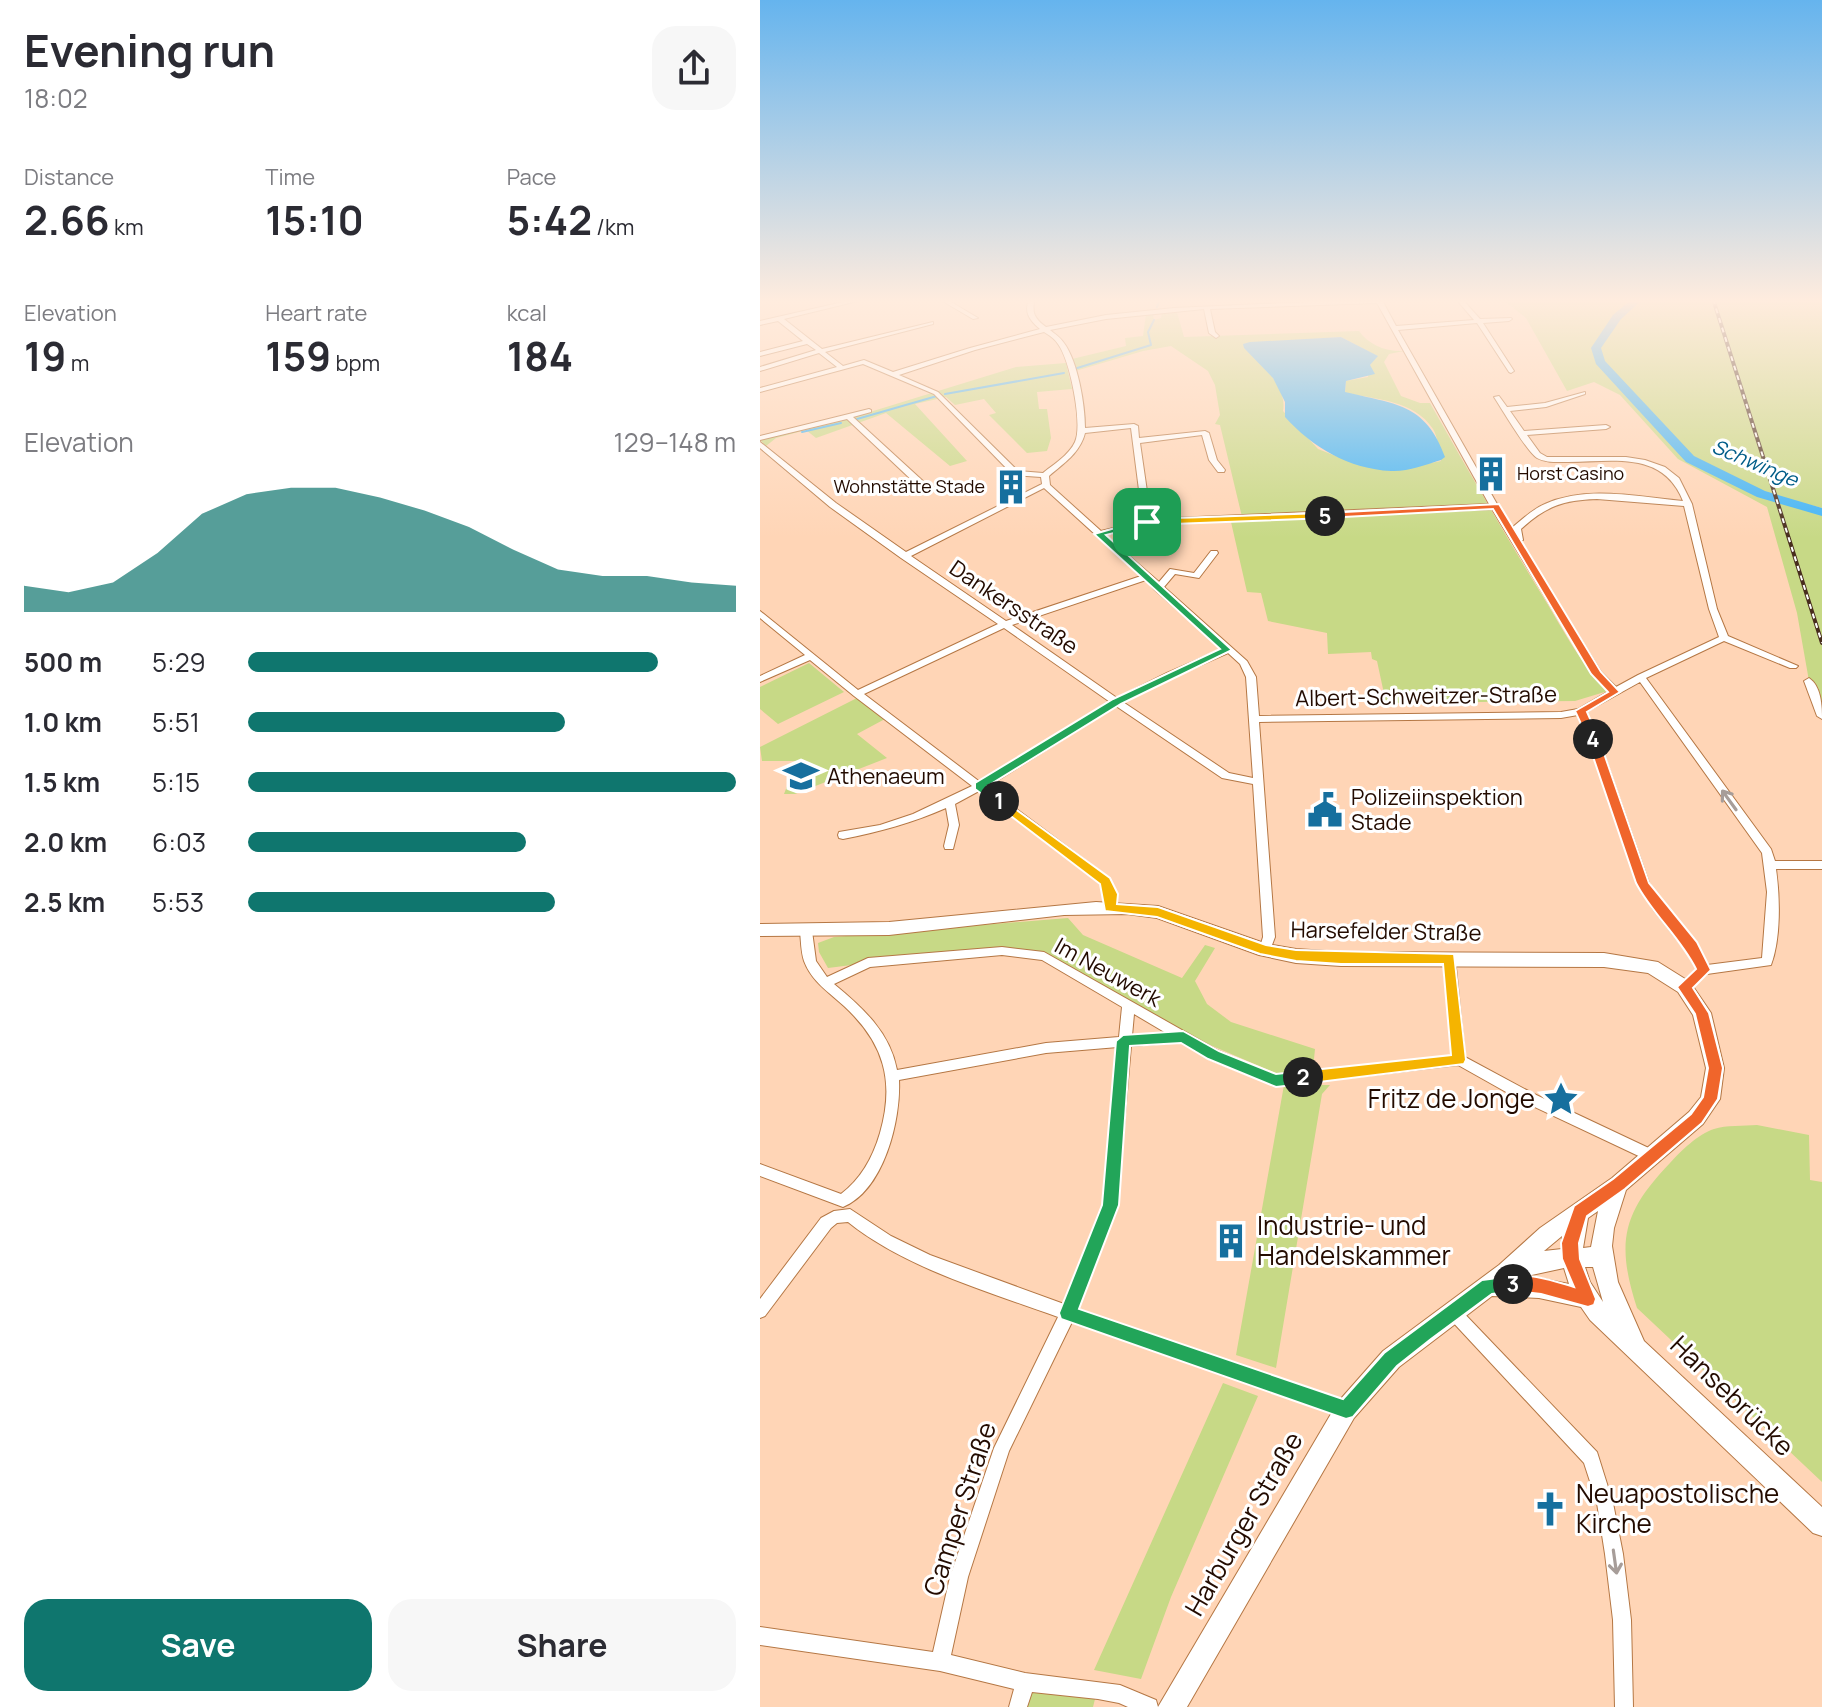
<!DOCTYPE html>
<html lang="en">
<head>
<meta charset="utf-8">
<style>
  :root { --surface:#fff; --page:#f7f7f7; --text:#2b2b33; --muted:#7c7c81; --accent:#0f766e }
  body { margin:0; font-family:Manrope,sans-serif; background:var(--page); color:var(--text); height:100vh; display:flex; flex-direction:column; font-size:30px; white-space:nowrap }
  * { box-sizing:border-box; margin:0 }
  p { font-size:26px; color:var(--muted) }
  .icon { flex:none; width:44px; height:44px; fill:none; stroke:currentColor; stroke-width:2; stroke-linecap:round; stroke-linejoin:round }
  .map { position:relative; flex:1; overflow:hidden }
  .side { display:flex; flex-direction:column; background:var(--surface); width:760px }
  .side>* { flex:none }
  .pin { position:absolute; display:grid; place-items:center; width:68px; height:68px; color:#fff; margin:-34px; border-radius:16px; box-shadow:0 4px 12px #0006 }
  .km { position:absolute; width:40px; height:40px; margin:-20px; border-radius:50%; background:#222; color:#fff; font-size:22px; line-height:40px; text-align:center }
  .round { display:grid; place-items:center; flex:none; width:84px; height:84px; border-radius:24px; background:var(--page) }
  .headline { display:flex; align-items:center; justify-content:space-between; height:136px; padding:0 24px }
  h1 { font-size:44px; font-weight:700; line-height:60px }
  .stats { display:grid; grid-template-columns:repeat(3,1fr); gap:12px; height:136px; padding:8px 24px }
  .stats div { display:grid; align-content:center }
  .stats b { font-size:40px; font-weight:700 }
  .stats small { font-size:22px; font-weight:400 }
  .stats p { font-size:22px }
  .chart { height:224px; padding:16px 24px }
  .chart p { display:flex; justify-content:space-between }
  .chart svg { width:100%; height:144px; margin-top:8px; fill:var(--accent); opacity:.7 }
  .primary-button { display:flex; gap:16px; margin-top:auto; padding:16px 24px }
  .primary-button a { flex:1; height:92px; border-radius:24px; background:var(--accent); color:#fff; font-size:32px; font-weight:700; line-height:92px; text-align:center }
  .primary-button a+a { background:var(--page); color:var(--text) }
  ul { padding:0 24px; list-style:none; font-size:26px }
  li { display:grid; grid-template-columns:128px 96px 1fr; align-items:center; height:60px }
  li i { height:20px; border-radius:10px; background:var(--accent) }
  main { display:flex; flex:1; min-height:0 }
  .map>svg:first-child { display:block }
  .green { fill:#c7d986; fill-rule:evenodd }
  .water { fill:#40b4f7 }
  .lines { fill:none; stroke-linecap:round; stroke-linejoin:round }
  .stream { stroke:#40b4f7; stroke-width:2 }
  .river { fill:#40b4f7; fill-rule:evenodd }
  .street-casing { stroke:#b57744; stroke-width:2 }
  .secondary-casing { stroke:#b57744; stroke-width:2 }
  .street { fill:#fff; fill-rule:evenodd }
  .secondary { fill:#fff; fill-rule:evenodd }
  .rail-casing { stroke:#482d1e; stroke-width:4 }
  .rail { stroke:#fff; stroke-width:2; stroke-dasharray:5; stroke-linecap:butt }
  .oneway { stroke:#a79d99 }
  .split-1 { fill:#22a559; stroke:#fff; stroke-width:2 }
  .split-2 { fill:#f5b400; stroke:#fff; stroke-width:2 }
  .split-3 { fill:#22a559; stroke:#fff; stroke-width:2 }
  .split-4 { fill:#f0652b; stroke:#fff; stroke-width:2 }
  .split-5 { fill:#f0652b; stroke:#fff; stroke-width:2 }
  .split-6 { fill:#f5b400; stroke:#fff; stroke-width:2 }
  .labels { text-anchor:middle; stroke-width:6; stroke-linejoin:round; paint-order:stroke }
  .far-poi-label { font-size:18px; fill:#230b00; stroke:#fff; text-anchor:start }
  .far-water-label { font-size:20px; font-style:italic; fill:#005d88; stroke:#fff }
  .street-label { font-size:22px; fill:#230b00; stroke:#fff }
  .poi-label { font-size:22px; fill:#230b00; stroke:#fff; text-anchor:start }
  .near-poi-label { font-size:26px; fill:#230b00; stroke:#fff; text-anchor:start }
  .near-street-label { font-size:26px; fill:#230b00; stroke:#fff }
</style>
</head>
<body>
<main>
<section class="side">
<div class="headline"><div><h1>Evening run</h1><p>18:02</p></div><a class="round"><svg class="icon" aria-label="share" viewBox="0 0 24 24"><path d="M12 15V3M7 8l5-5 5 5M5 13v7h14v-7"/></svg></a></div>
<div class="stats">
<div><p>Distance</p><b>2.66<small> km</small></b></div>
<div><p>Time</p><b>15:10</b></div>
<div><p>Pace</p><b>5:42<small> /km</small></b></div>
</div>
<div class="stats">
<div><p>Elevation</p><b>19<small> m</small></b></div>
<div><p>Heart rate</p><b>159<small> bpm</small></b></div>
<div><p>kcal</p><b>184</b></div>
</div>
<div class="chart"><p><span>Elevation</span>129–148 m</p>
<svg viewBox="0 0 160 44" preserveAspectRatio="none"><path d="M0 44V36L10 38L20 35L30 26L40 14L50 8L60 6L70 6L80 9L90 13L100 18L110 25L120 31L130 33L140 33L150 35L160 36V44z"/></svg>
</div>
<ul>
<li><b>500 m</b>5:29<i style="width:84%"></i></li>
<li><b>1.0 km</b>5:51<i style="width:65%"></i></li>
<li><b>1.5 km</b>5:15<i style="width:100%"></i></li>
<li><b>2.0 km</b>6:03<i style="width:57%"></i></li>
<li><b>2.5 km</b>5:53<i style="width:63%"></i></li>
</ul>
<div class="primary-button"><a>Save</a><a>Share</a></div>
</section>
<div class="map">
<svg width="1062" height="1707" viewBox="0 0 1062 1707">
  <rect width="100%" height="100%" fill="#ffd5b6"/>
  <g class="green">
    <polygon points="742,299 1062,299 1062,508 1047,504 1046,510 1062,514 1062,716 1049,681 1037,613 1007,507 918,459 860,395 834,382 807,391 766,318"/>
    <path d="M417,312L424,337L599,331C609,345 626,352 644,351L629,354L624,362L641,396L660,403H670C707,469 745,535 785,600C804,631 821,665 848,691L815,701L626,703L617,661L612,659L611,652L568,654L567,633L508,621L501,593L487,592L471,522L483,521L460,425L455,424L460,415L455,385L448,371L411,346L383,351L312,372V359L366,346L365,338L383,336L386,314H393L394,320L401,318L402,313ZM581,337L617,356L610,365L608,377L586,381L585,393C615,399 654,400 673,429C678,437 679,451 681,461L631,471L586,460L558,449L523,411C528,386 498,361 484,344Z"/>
    <polygon points="306,363 312,389 277,392 279,409 287,409 291,438 287,451 267,453 229,415 236,413 224,399 195,405 186,397 155,404 207,461 190,466 126,413 56,438 46,430 16,438 6,446 0,440 84,420 256,367"/>
    <polygon points="49,663 84,692 18,724 0,709 0,687"/>
    <polygon points="97,698 125,719 97,734 127,758 35,794 24,794 37,761 2,761 0,747"/>
    <polygon points="308,918 323,935 422,978 445,945 455,948 435,981 447,1004 471,1022 555,1049 553,1069 518,1074 427,1035 286,954 235,947 68,968 59,952 58,943 74,937"/>
    <polygon points="555,1081 555,1085 570,1085 562,1094 516,1368 476,1355 524,1085"/>
    <path d="M997,1125L1049,1135L1050,1180L1062,1182V1482L877,1308C856,1243 862,1213 910,1163C921,1151 938,1134 954,1129C966,1125 984,1126 997,1125Z"/>
    <polygon points="463,1383 498,1396 411,1597 381,1679 334,1670"/>
    <polygon points="271,1691 335,1699 333,1707 267,1707"/>
  </g>
  <path class="water" d="M581,337L618,356L610,365L615,374L586,381L585,392C634,404 666,403 685,457L681,460C665,465 647,472 631,471C589,469 552,447 525,417V402L513,378L484,348L483,344L490,342Z"/>
  <g class="lines">
    <g class="stream">
      <polyline points="397,307 400,299"/>
      <polyline points="314,369 391,345 388,332 394,320"/>
      <polyline points="185,394 304,373"/>
      <polyline points="97,419 177,396"/>
      <polyline points="42,432 81,423"/>
    </g>
    <polygon class="river" points="872,299 883,299 861,319 841,348 845,361 934,456 1005,491 1062,508 1062,516 997,497 926,462 836,364 831,348 853,315"/>
    <g class="street-casing">
      <g id="street">
        <path d="M96,299H106L24,319L62,349L173,322V324L65,352L83,366L104,360L133,372L210,348L280,329C269,320 264,312 269,299H275C271,313 275,319 286,327L346,315L414,308L615,299L622,300L636,326L714,320L696,299H702L720,319L751,318L752,319L749,321L723,323L754,371L751,373L749,372L717,323L638,330L737,504L740,506L739,507L754,532V526C764,518 773,509 785,504C827,485 878,497 923,501C903,450 852,462 808,462C798,462 786,463 777,458C767,452 742,409 734,397L739,396L747,407L785,403L825,392V394L786,407L750,411L764,431L846,425L850,427L846,429L767,435L780,453L787,457H866L885,460L905,467L919,478L932,504L957,609L968,636L1038,666L1036,668H1030L964,641L886,678L1011,849L1015,861H1062V869H1016C1020,897 1021,939 1011,965L947,974L928,990L924,992L920,990L918,987L920,984L937,969L926,951L893,909L877,883L832,749L818,715L801,718L499,722L515,937L509,953H501L499,950L503,937L493,784L462,778L356,706L227,787L349,878L357,894L353,911H345L343,908L345,894L340,883L219,791L195,804L199,825L193,849H185L184,846L189,825L186,808C152,823 119,832 83,839L79,838L78,835L79,832L120,825L153,814L212,786L94,696L50,660L0,682V676L45,655L0,618V611L98,690L238,624L141,558L70,507L0,448V442L76,503L146,552L282,484L281,477L253,475L174,394L103,364L0,392V388L77,367L59,353L0,371V367L56,350L47,344L0,356V352L43,341L18,321L0,325V321ZM617,303L729,504L391,519L380,443L442,435L449,460L458,472H464L465,470L457,460L449,433L445,431L379,438L378,426L374,424L325,428C325,405 318,362 304,343C300,337 295,334 290,330L346,319L444,309L449,333L456,338L459,336L455,332L450,309ZM284,332C289,335 295,339 298,344C310,360 323,424 315,442C309,455 294,464 283,473L258,471L178,392L139,375L215,350ZM371,428L383,521L341,531L290,485L289,476C304,463 320,453 325,433ZM284,488L381,576L246,621L151,556ZM837,499L924,506L949,609L959,637L878,675L856,687L841,672L760,542L763,540L761,529C786,506 804,500 837,499ZM732,509L832,674L849,691L818,709L801,712L499,716L496,677L487,661L404,587L415,574L439,578L458,553L457,551H451L434,573L410,569L399,582L345,535L387,524ZM386,580L395,590L462,649L407,673L357,698L252,625ZM244,628L350,702L220,782L104,694ZM468,653L480,664L486,677L493,778L469,773L363,702L400,683ZM880,682L1002,853L1007,892L1002,958L947,965C930,936 905,912 889,883L842,749L826,712Z"/>
        <polygon points="179,299 186,299 218,318 213,319"/>
        <polygon points="109,409 111,410 111,412 93,417 164,482 164,486 158,486 87,419 0,440 0,436"/>
        <path d="M1049,678C1061,686 1062,705 1062,719L1057,716L1044,681Z"/>
        <path d="M46,927L50,928L52,931L56,961L67,977L108,958L242,947L284,952L459,1051L517,1076L692,1056L683,958L685,955H693L695,958L705,1057L772,1093L895,1151L897,1155L895,1159L890,1161L885,1159L762,1101L698,1065L516,1086L449,1059L421,1042L371,1046L357,1205L317,1309L586,1402L592,1404L594,1410L592,1416L586,1418L312,1322L249,1451L208,1577L191,1655L265,1673L360,1685L396,1700L398,1707H368L359,1703L338,1699L272,1692L267,1707H249L254,1689L180,1671L0,1645V1627L173,1652L190,1577L234,1448L298,1317C229,1292 145,1268 88,1222L77,1223L71,1228L5,1316L0,1318V1299L61,1218L74,1211L90,1209L131,1236L170,1255L304,1304L343,1205L358,1047L286,1053L139,1080C141,1120 124,1190 83,1207L0,1176V1164L81,1194C101,1179 113,1157 120,1133C135,1081 124,1043 84,1006C69,992 52,982 44,961C41,952 41,941 40,931L42,928ZM242,955L282,960L362,1007L359,1037L286,1043L137,1070C130,1032 102,1007 74,984L110,967ZM374,1014L406,1033L372,1036Z"/>
        <polygon points="693,1305 698,1307 837,1452 853,1503 863,1554 871,1620 873,1707 855,1707 853,1620 845,1554 837,1503 824,1463 688,1317 685,1312 688,1307"/>
      </g>
    </g>
    <g class="secondary-casing">
      <path id="secondary" d="M336,902L398,906L507,944L536,949L581,952L844,953L898,962L930,982L951,1013L964,1068L960,1099L943,1124L866,1190L854,1228L852,1246L858,1282L884,1341L1062,1507V1536L1053,1533L830,1320L821,1307L779,1298L732,1296L639,1367L594,1418L427,1707H398L578,1402L623,1351L739,1265L780,1228L852,1178L929,1112L941,1097L946,1068L933,1015L918,992L888,973L844,967L581,966L536,963L499,955L397,918L367,914L304,915L129,935L0,936V924L129,922ZM838,1211L831,1247L823,1248L828,1218ZM802,1236V1249L784,1251ZM825,1267H833L843,1302L830,1282ZM804,1268L809,1284L767,1276Z"/>
    </g>
    <use href="#street" class="street"/>
    <use href="#secondary" class="secondary"/>
    <g class="rail-casing">
      <polyline id="rail" points="953,299 1062,643"/>
    </g>
    <use href="#rail" class="rail"/>
  </g>
  <defs><path id="oneway-shaft" d="M-6 0H5M1.5-3L5.5 0L1.5 3" fill="none" stroke-width="1.6" stroke-linecap="round" stroke-linejoin="round" transform="scale(2)"/></defs>
  <g class="oneway">
    <use href="#oneway-shaft" transform="translate(969 800) rotate(-126)"/>
    <use href="#oneway-shaft" transform="translate(855 1562) rotate(82)"/>
  </g>
  <linearGradient id="sky" x2="0" y2="1"><stop stop-color="#65b4ee"/><stop offset="0.56" stop-color="#ffecde"/><stop offset="1" stop-color="#ffecde" stop-opacity="0"/></linearGradient>
  <rect width="1062" height="538" fill="url(#sky)"/>
  <polygon class="split-1" points="387,519 390,524 346,535 472,650 361,704 228,786 245,801 235,804 215,789 215,783 353,699 460,649 334,534"/>
  <polygon class="split-2" points="239,797 350,878 358,894 357,904 398,907 506,945 536,950 694,954 706,1060 704,1064 543,1084 538,1082 538,1073 543,1071 691,1055 683,964 581,964 536,961 500,954 397,917 345,911 340,884 235,804 235,798"/>
  <polygon class="split-3" points="423,1031 459,1051 516,1074 543,1071 551,1077 543,1084 516,1087 448,1059 421,1043 370,1046 359,1205 319,1309 583,1399 624,1353 722,1280 753,1276 760,1278 762,1284 760,1290 732,1294 671,1339 637,1366 593,1417 586,1419 301,1319 299,1313 342,1205 356,1041 363,1035"/>
  <path class="split-4" d="M833,735L839,739L889,883L937,942L951,970L933,988L949,1013L963,1068L958,1099L942,1123L865,1189L827,1216L819,1243L820,1259L836,1299L834,1305L828,1307L781,1294L747,1290L745,1284L747,1278C767,1271 794,1281 814,1287L802,1259L801,1243L814,1206L853,1179L931,1114L943,1097L948,1068L935,1014L917,987L936,969C920,937 892,914 876,883L827,739Z"/>
  <polygon class="split-5" points="739,504 841,672 860,692 827,712 839,739 837,741 829,741 815,711 848,692 831,674 733,509 565,518 560,516 565,513"/>
  <polygon class="split-6" points="565,513 568,518 387,525 382,522 387,519"/>
  <defs>
    <g id="building-bare" transform="scale(2.76)"><path d="M-4-6H4V6H1V3H-1V6H-4ZM-2.5-4.3h1.7v1.8h-1.7ZM.8-4.3h1.7v1.8H.8ZM-2.5-1h1.7V.8h-1.7ZM.8-1h1.7V.8H.8Z" fill="#166f9e" stroke="#fff" stroke-width="2.5" paint-order="stroke"/></g>
    <g id="school-bare" transform="scale(2.76)"><path d="M0-5L7-2L0 1L-7-2ZM-4 1L0 2.5L4 1V4Q0 6-4 4Z" fill="#166f9e" stroke="#fff" stroke-width="2.5" paint-order="stroke"/></g>
    <g id="civic-bare" transform="scale(2.76)"><path d="M-.6-6.5H3V-4.5H.6V-3L4-1V1h2V6H-6V1h2V-1L-.6-3ZM-1.2 2.5V6h2.4V2.5Z" fill="#166f9e" stroke="#fff" stroke-width="2.5" paint-order="stroke"/></g>
    <g id="sight-bare" transform="scale(2.76)"><path d="M0-6L1.8-2.2L6-1.7L2.9 1.2L3.7 5.4L0 3.3L-3.7 5.4L-2.9 1.2L-6-1.7L-1.8-2.2Z" fill="#166f9e" stroke="#fff" stroke-width="2.5" paint-order="stroke"/></g>
    <g id="church-bare" transform="scale(2.76)"><path d="M-1.2-6h2.4v3.5h3.3v2.4h-3.3V6h-2.4V-.1h-3.3v-2.4h3.3Z" fill="#166f9e" stroke="#fff" stroke-width="2.5" paint-order="stroke"/></g>
  </defs>
  <g fill-rule="evenodd">
    <use href="#building-bare" x="731" y="474"/>
    <use href="#building-bare" x="251" y="487"/>
    <use href="#school-bare" x="41" y="776"/>
    <use href="#civic-bare" x="565" y="810"/>
    <use href="#sight-bare" x="801" y="1099"/>
    <use href="#building-bare" x="471" y="1241"/>
    <use href="#church-bare" x="790" y="1509"/>
  </g>
  <g class="labels">
    <g class="far-poi-label">
      <text x="757" y="480">Horst Casino</text>
      <text x="225" y="493" text-anchor="end">Wohnstätte Stade</text>
    </g>
    <g class="far-water-label">
      <text transform="translate(995 463) rotate(23)" y="7">Schwinge</text>
    </g>
    <g class="street-label">
      <text transform="translate(254 607) rotate(34)" y="8">Dankersstraße</text>
      <text transform="translate(666 696) rotate(-1)" y="8">Albert-Schweitzer-Straße</text>
      <text transform="translate(626 931) rotate(1)" y="8">Harsefelder Straße</text>
      <text transform="translate(348 972) rotate(29)" y="8">Im Neuwerk</text>
    </g>
    <g class="poi-label">
      <text x="67" y="784">Athenaeum</text>
      <text x="591" y="805">Polizeiinspektion<tspan x="591" dy="25">Stade</tspan></text>
    </g>
    <g class="near-poi-label">
      <text x="775" y="1108" text-anchor="end">Fritz de Jonge</text>
      <text x="497" y="1235">Industrie- und<tspan x="497" dy="30">Handelskammer</tspan></text>
      <text x="816" y="1503">Neuapostolische<tspan x="816" dy="30">Kirche</tspan></text>
    </g>
    <g class="near-street-label">
      <text transform="translate(972 1396) rotate(44)" y="9">Hansebrücke</text>
      <text transform="translate(200 1509) rotate(-72)" y="9">Camper Straße</text>
      <text transform="translate(484 1524) rotate(-60)" y="9">Harburger Straße</text>
    </g>
  </g>
</svg>
<div class="pin" style="left:387px;top:522px;background:#1e9e55"><svg class="icon" aria-label="arrive" viewBox="0 0 24 24"><path d="M6 21V4h12l-3 4 3 4H6"/></svg></div>
<b class="km" style="left:239px;top:801px">1</b>
<b class="km" style="left:543px;top:1077px">2</b>
<b class="km" style="left:753px;top:1284px">3</b>
<b class="km" style="left:833px;top:739px">4</b>
<b class="km" style="left:565px;top:516px">5</b>
</div>
</main>
</body>
</html>
